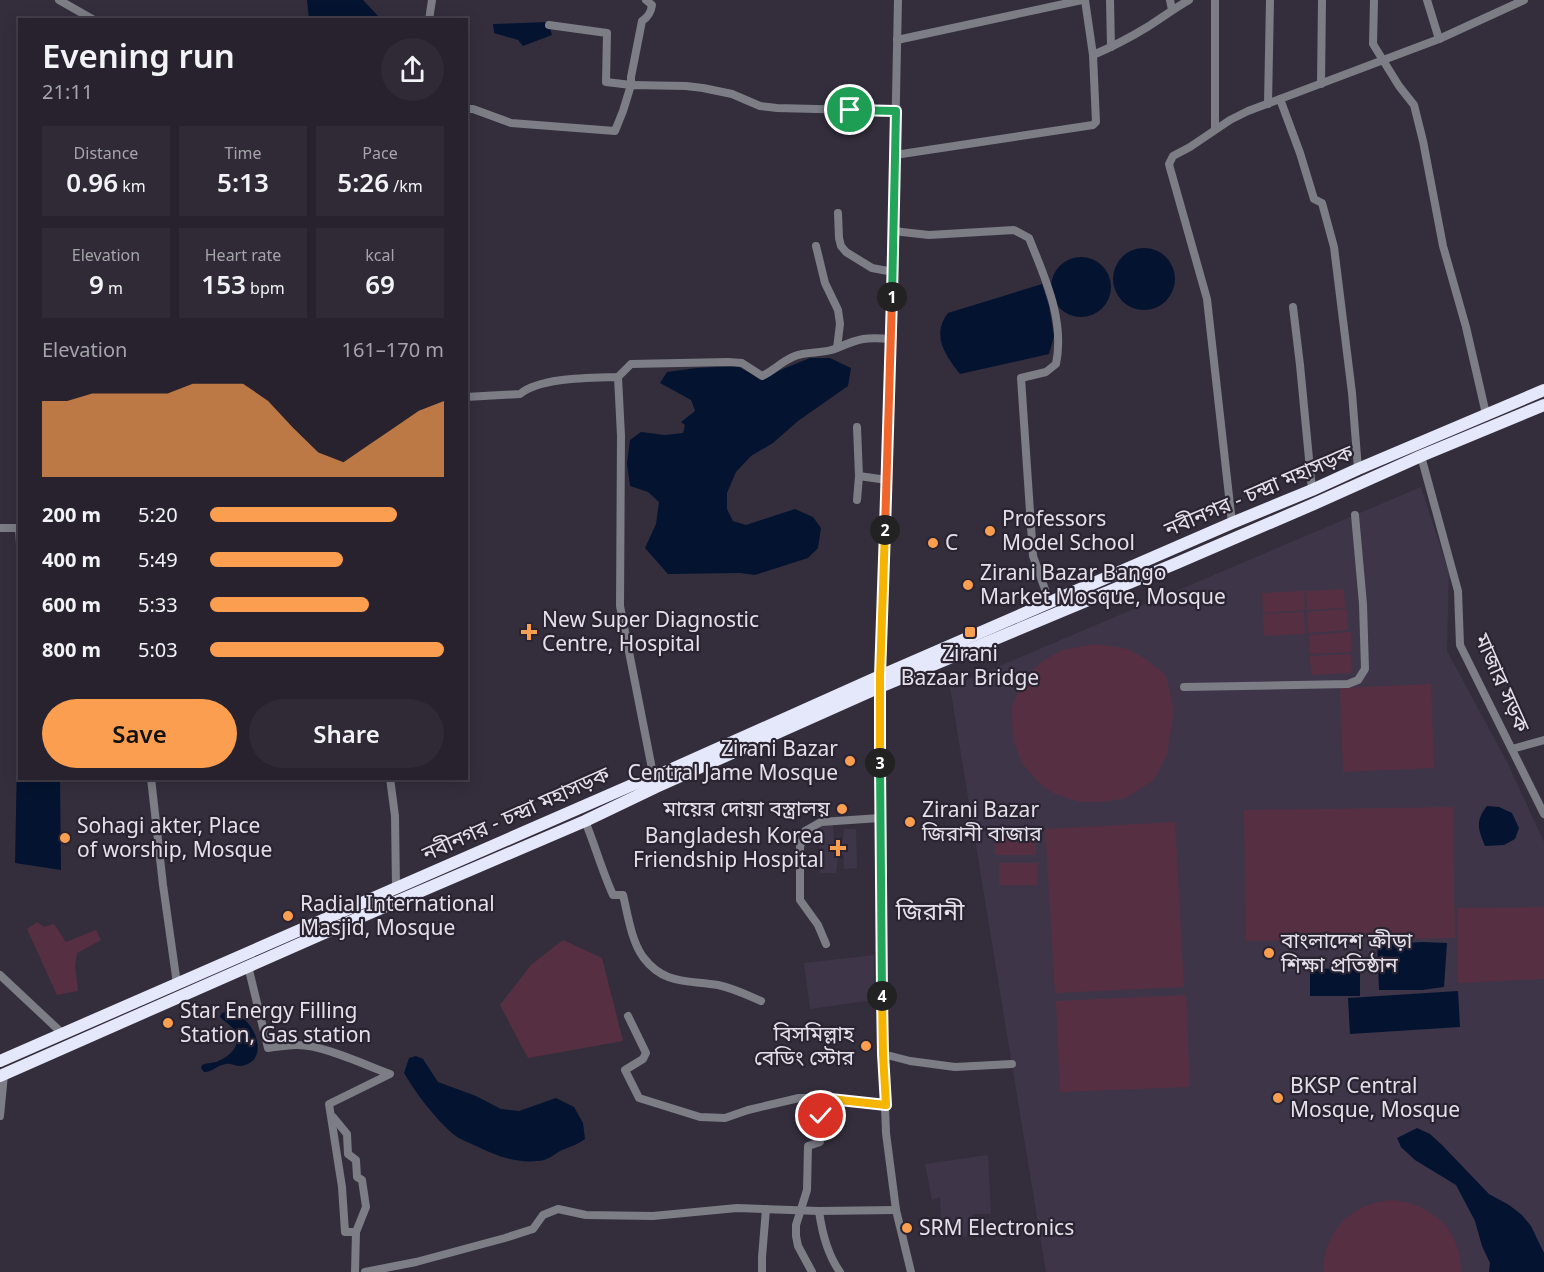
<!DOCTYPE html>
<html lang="en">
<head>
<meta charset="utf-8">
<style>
  :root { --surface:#27222d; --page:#2f2a35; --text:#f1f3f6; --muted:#a4a4aa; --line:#433f49; --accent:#fb9e50 }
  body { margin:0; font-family:"Noto Sans","Noto Sans Bengali",sans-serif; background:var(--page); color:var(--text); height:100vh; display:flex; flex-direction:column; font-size:22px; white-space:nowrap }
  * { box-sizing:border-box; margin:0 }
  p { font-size:20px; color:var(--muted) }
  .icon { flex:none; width:33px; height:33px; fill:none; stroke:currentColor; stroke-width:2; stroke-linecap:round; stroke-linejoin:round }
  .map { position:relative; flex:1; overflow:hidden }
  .panel { position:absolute; left:18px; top:18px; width:450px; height:762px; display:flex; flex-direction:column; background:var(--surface); border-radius:0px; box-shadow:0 3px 15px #0003,0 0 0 2px var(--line) }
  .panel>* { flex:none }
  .pin { position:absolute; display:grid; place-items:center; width:51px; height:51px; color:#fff; margin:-26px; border:3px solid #fff; border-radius:50%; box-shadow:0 2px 6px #0007 }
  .km { position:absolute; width:30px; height:30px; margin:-15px; border-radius:50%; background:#222; color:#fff; font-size:16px; line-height:30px; text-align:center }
  .round { display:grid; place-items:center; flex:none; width:63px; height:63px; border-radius:32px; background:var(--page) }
  .overview { display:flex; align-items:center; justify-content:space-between; height:102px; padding:0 24px }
  h1 { font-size:33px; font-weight:600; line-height:45px }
  .metrics { display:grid; grid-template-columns:repeat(3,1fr); gap:9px; height:102px; padding:6px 24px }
  .metrics div { display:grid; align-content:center; border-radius:0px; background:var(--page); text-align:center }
  .metrics b { font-size:26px; font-weight:600 }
  .metrics small { font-size:16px; font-weight:400 }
  .metrics p { font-size:16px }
  .chart { height:168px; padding:12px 24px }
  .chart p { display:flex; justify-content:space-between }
  .chart svg { width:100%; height:108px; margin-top:6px; fill:var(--accent); opacity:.7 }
  .button { display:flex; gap:12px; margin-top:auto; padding:12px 24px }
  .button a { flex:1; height:69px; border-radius:36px; background:var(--accent); color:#111; font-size:24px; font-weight:600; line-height:69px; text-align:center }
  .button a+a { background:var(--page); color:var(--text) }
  ul { padding:0 24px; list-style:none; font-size:20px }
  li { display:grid; grid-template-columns:96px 72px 1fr; align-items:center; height:45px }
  li i { height:15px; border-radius:8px; background:var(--accent) }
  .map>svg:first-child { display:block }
  .built { fill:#3e3549 }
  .green { fill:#563042 }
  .water { fill:#041430 }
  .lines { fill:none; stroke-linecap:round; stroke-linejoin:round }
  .minor { stroke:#7c7d85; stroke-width:8 }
  .highway { stroke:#e5e7fa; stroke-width:12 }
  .split-1-casing { stroke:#fff; stroke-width:12 }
  .split-2-casing { stroke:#fff; stroke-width:12 }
  .split-3-casing { stroke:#fff; stroke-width:12 }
  .split-4-casing { stroke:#fff; stroke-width:12 }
  .split-5-casing { stroke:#fff; stroke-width:12 }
  .split-1 { stroke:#22a559; stroke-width:8 }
  .split-2 { stroke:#f0652b; stroke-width:8 }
  .split-3 { stroke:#f5b400; stroke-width:8 }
  .split-4 { stroke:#22a559; stroke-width:8 }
  .split-5 { stroke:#f5b400; stroke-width:8 }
  .poi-dot { fill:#fb9e50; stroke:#2a2432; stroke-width:2 }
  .labels { text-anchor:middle; stroke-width:4.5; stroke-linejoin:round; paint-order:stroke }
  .street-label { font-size:21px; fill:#e4e0e9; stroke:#2a2432 }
  .poi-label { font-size:21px; fill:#e4e0e9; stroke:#2a2432; text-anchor:start }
  .quarter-label { font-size:24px; fill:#e4e0e9; stroke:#2a2432 }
</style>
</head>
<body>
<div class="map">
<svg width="1544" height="1272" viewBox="0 0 1544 1272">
  <rect width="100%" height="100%" fill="#342e3c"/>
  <g class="built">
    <polygon points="1421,487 1449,573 1447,651 1507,762 1544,842 1544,1272 1046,1272 950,687"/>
    <polygon points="820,825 833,825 834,841 843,840 844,829 856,829 857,868 844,869 844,855 838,855 836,873 820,873"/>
    <polygon points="874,955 874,1000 810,1009 804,963"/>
    <polygon points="988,1155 991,1214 973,1214 966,1237 942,1233 940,1197 932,1200 925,1164"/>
  </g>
  <g class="green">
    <polygon points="1344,589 1345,608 1307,610 1306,591"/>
    <polygon points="1304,591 1305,610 1263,613 1262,593"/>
    <polygon points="1347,609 1348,630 1308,633 1307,612"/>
    <polygon points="1304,612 1305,634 1264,636 1263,614"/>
    <polygon points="1351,632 1352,652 1310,654 1309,635"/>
    <polygon points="1096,644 1128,649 1146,659 1166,675 1174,710 1167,755 1154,780 1126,798 1102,802 1080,802 1055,794 1040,784 1022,763 1013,740 1012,707 1024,678 1043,661 1062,650"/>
    <polygon points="1351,654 1352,673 1311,675 1310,656"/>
    <polygon points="1431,684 1434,768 1343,772 1340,688"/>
    <polygon points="1453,807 1455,938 1246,941 1244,810"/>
    <polygon points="1175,822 1184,987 1055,993 1045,829"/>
    <rect x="995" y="833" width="41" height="22"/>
    <rect x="999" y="863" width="38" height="22"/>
    <polygon points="1544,907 1544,979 1458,983 1458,908"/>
    <polygon points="37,922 44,927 54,924 66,942 96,930 101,940 77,953 75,965 78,991 57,995 27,929"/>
    <polygon points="563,940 602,958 623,1041 528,1058 500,1005 531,965"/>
    <polygon points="1186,995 1190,1087 1060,1092 1056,1001"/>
    <path d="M1391,1200C1432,1203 1461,1230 1461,1272H1323C1324,1231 1350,1204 1391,1200Z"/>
  </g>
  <g class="water">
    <polygon points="307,0 363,0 381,19 309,19"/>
    <polygon points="548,22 552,35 523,46 518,40 494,33 493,24"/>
    <circle cx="1144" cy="279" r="31"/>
    <circle cx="1081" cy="287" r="30"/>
    <path d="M1042,284L1049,306L1054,336L1049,354L960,374C945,355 931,335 948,313Z"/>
    <polygon points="810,358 830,358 851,368 848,386 798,421 773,443 751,456 736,472 727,493 727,509 733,521 746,525 795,509 813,517 821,528 818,548 808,558 755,575 740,573 668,574 645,548 656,524 659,502 648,492 630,486 627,463 630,440 641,432 665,435 683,433 685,425 681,422 695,411 691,400 660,383 667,372 696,368 737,366 761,379 767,378 778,371"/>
    <polygon points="19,707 20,778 60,779 61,870 15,863 18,708"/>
    <path d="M1487,806L1499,807L1512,813L1519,828L1515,839L1504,845L1485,846C1478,829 1475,821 1487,806Z"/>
    <polygon points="1423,942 1447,943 1444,987 1422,990 1379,990 1377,944"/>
    <polygon points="1360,968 1360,996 1310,996 1310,969"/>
    <polygon points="1458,991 1460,1027 1350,1034 1348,998"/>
    <path d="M227,1010L230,1011C235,1024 241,1014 248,1023C260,1037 265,1064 239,1066C234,1066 231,1063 226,1064C217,1065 213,1072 204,1072L201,1068L202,1065C206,1063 211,1063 216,1062C230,1057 243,1045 234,1030C231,1025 225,1022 220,1017L221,1014Z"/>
    <path d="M416,1056L423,1059L438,1082L476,1096L501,1109L519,1111L556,1098L574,1107L583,1123L585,1139C577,1145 569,1147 560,1151C555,1154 550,1158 544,1160C519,1165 496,1156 474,1145C467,1142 459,1139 453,1134C434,1117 417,1095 404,1073L409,1058Z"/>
    <polygon points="1417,1128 1430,1134 1442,1145 1489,1194 1509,1205 1522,1215 1531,1226 1544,1253 1544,1272 1489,1272 1490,1263 1482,1246 1475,1221 1456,1185 1415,1160 1401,1147 1397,1138"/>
  </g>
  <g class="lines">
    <g class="minor">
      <polyline points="59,0 94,20"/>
      <polyline points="898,0 891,339 880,676 883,1054 886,1133 896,1210 911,1272"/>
      <path d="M1085,0L1093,55C1112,47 1131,37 1149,26C1163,17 1175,8 1189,0"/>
      <polyline points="1110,0 1111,47"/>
      <polyline points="1170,0 1172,10"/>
      <polyline points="1215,0 1215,129"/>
      <polyline points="1374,0 1373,44 1399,86 1414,105 1423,141 1443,246 1466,327 1486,414"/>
      <polyline points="1427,0 1439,39"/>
      <polyline points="429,20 432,0"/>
      <path d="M549,25L607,33L606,82L631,85V77L642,21C648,17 651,13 652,5L646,0"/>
      <polyline points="897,40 1082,0"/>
      <polyline points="1321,84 1322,0"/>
      <polyline points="1280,99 1300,153 1314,199 1322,203 1334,247 1352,393 1358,469"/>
      <polyline points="1268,104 1270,0"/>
      <polyline points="466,109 473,109 511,123 615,131 623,111 631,85 686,86 703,88 732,94 760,106 777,108 896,111"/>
      <polyline points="895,155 1093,125 1096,122 1093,55"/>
      <polyline points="838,213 839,238 841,246 846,252 872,268 893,272"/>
      <path d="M893,231L929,235L1014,230L1029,238C1045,278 1065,320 1056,364L1046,372L1021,378L1033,556L1050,603"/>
      <polyline points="1293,307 1300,365 1312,490"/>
      <path d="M837,348C860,338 866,337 891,339"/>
      <path d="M466,397L520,394C541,377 591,378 618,377"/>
      <polyline points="857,427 859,476 887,480"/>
      <polyline points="1421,456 1458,591 1460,645 1544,814"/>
      <polyline points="857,500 859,476"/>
      <polyline points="1232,523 1207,299 1170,168 1169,164 1173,156 1190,147 1230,120 1248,111 1439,39 1524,0"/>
      <polyline points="0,528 19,528 20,544"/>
      <polyline points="1184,687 1348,684 1358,680 1365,669 1363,604 1355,515"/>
      <polyline points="1512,749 1544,740"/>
      <polyline points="151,778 163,885 177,984"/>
      <polyline points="390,778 395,816 396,888"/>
      <path d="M654,779L620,606L621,436L618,377L631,364L728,362L742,363L762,376C773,371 782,361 795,356C808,351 825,354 837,348L840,324L838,310L825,283L816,246"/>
      <path d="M585,821C595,845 602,871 613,895H623C628,915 631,940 643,957C664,985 687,980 718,985C733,988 747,995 761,1001"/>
      <polyline points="826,944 818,925 800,900 800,847 805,831 821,822 880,818"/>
      <path d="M248,966L268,1048C278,1047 287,1045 296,1045C321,1044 365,1065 390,1074L329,1104L342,1187L345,1232H356L355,1272"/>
      <polyline points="0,975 63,1034"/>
      <polyline points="628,1016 646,1053 643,1059 625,1070 639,1098 700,1117 725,1118 748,1110 799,1098 821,1098 886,1105"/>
      <polyline points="883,1054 910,1061 955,1067 1012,1064"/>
      <polyline points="0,1116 4,1074"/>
      <polyline points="333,1117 347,1134 348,1154 356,1160 357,1177 362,1180 366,1207 356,1232"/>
      <path d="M819,1211C822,1233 827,1254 840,1272"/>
      <polyline points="365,1272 416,1262 505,1238 533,1229 543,1215 558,1209 586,1215 653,1216 737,1208 819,1211 896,1210"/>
      <polyline points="762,1272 762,1257 766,1209"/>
      <polyline points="812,1272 798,1246 796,1236 796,1225 807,1190 808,1146 820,1142 821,1098"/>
    </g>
    <g class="highway">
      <polyline points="0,1061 632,785 654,777 880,676 1232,523 1312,490 1358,469 1544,390"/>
      <polyline points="0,1076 356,919 585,821 656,787 880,687 1177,563 1314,504 1421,456 1544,405"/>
    </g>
  </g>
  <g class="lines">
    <g class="split-1-casing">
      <polyline id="split-1" points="850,110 896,111 892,297"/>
    </g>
    <g class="split-2-casing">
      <polyline id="split-2" points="885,530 892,297"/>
    </g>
    <g class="split-3-casing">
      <polyline id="split-3" points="880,763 880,676 885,530"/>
    </g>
    <g class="split-4-casing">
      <polyline id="split-4" points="880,763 882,996"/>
    </g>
    <g class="split-5-casing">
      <polyline id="split-5" points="821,1116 821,1098 886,1105 883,1054 882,996"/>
    </g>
    <use href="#split-1" class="split-1"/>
    <use href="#split-2" class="split-2"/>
    <use href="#split-3" class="split-3"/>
    <use href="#split-4" class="split-4"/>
    <use href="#split-5" class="split-5"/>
  </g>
  <g class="poi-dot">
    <circle cx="990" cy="531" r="6"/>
    <circle cx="933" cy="543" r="6"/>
    <circle cx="968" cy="585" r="6"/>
    <path d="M526 623h6v6h6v6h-6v6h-6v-6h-6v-6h6z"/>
    <rect x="964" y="626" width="12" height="12" rx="3"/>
    <circle cx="850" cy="761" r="6"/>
    <circle cx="842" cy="809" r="6"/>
    <circle cx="910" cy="822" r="6"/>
    <circle cx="65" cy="838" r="6"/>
    <path d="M835 839h6v6h6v6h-6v6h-6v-6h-6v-6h6z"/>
    <circle cx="288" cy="916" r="6"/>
    <circle cx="1269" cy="953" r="6"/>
    <circle cx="168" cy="1023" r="6"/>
    <circle cx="866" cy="1046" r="6"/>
    <circle cx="1278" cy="1098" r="6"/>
    <circle cx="907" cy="1228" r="6"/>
  </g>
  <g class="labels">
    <g class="street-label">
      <text transform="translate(1259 491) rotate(-23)" y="7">নবীনগর - চন্দ্রা মহাসড়ক</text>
      <text transform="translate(1502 683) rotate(66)" y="7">মাজার সড়ক</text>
      <text transform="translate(516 814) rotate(-24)" y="7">নবীনগর - চন্দ্রা মহাসড়ক</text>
    </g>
    <g class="poi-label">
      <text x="1002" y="526">Professors<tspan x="1002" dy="24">Model School</tspan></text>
      <text x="945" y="550">C</text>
      <text x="980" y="580">Zirani Bazar Bango<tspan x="980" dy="24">Market Mosque, Mosque</tspan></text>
      <text x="542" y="627">New Super Diagnostic<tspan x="542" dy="24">Centre, Hospital</tspan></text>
      <text x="970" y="661" text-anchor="middle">Zirani<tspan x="970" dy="24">Bazaar Bridge</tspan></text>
      <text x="838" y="756" text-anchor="end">Zirani Bazar<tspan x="838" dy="24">Central Jame Mosque</tspan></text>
      <text x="830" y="816" text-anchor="end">মায়ের দোয়া বস্ত্রালয়</text>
      <text x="922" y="817">Zirani Bazar<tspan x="922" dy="24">জিরানী বাজার</tspan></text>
      <text x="77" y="833">Sohagi akter, Place<tspan x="77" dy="24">of worship, Mosque</tspan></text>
      <text x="824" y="843" text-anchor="end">Bangladesh Korea<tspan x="824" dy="24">Friendship Hospital</tspan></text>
      <text x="300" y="911">Radial International<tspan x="300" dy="24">Masjid, Mosque</tspan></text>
      <text x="1281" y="948">বাংলাদেশ ক্রীড়া<tspan x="1281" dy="24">শিক্ষা প্রতিষ্ঠান</tspan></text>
      <text x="180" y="1018">Star Energy Filling<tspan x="180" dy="24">Station, Gas station</tspan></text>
      <text x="854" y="1041" text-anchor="end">বিসমিল্লাহ<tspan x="854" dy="24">বেডিং স্টোর</tspan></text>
      <text x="1290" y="1093">BKSP Central<tspan x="1290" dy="24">Mosque, Mosque</tspan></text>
      <text x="919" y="1235">SRM Electronics</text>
    </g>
    <g class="quarter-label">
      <text x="930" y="920">জিরানী</text>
    </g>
  </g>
</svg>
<div class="pin" style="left:850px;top:110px;background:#1e9e55"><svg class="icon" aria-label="arrive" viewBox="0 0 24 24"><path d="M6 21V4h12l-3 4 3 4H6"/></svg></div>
<div class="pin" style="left:821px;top:1116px;background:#d93025"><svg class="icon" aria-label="check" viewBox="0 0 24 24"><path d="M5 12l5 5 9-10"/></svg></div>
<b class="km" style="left:892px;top:297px">1</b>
<b class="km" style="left:885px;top:530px">2</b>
<b class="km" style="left:880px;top:763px">3</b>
<b class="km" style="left:882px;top:996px">4</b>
<section class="panel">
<div class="overview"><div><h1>Evening run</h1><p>21:11</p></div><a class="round"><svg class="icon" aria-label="share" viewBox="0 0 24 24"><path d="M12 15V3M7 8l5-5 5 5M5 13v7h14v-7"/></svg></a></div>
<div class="metrics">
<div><p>Distance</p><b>0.96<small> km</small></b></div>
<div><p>Time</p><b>5:13</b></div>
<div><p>Pace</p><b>5:26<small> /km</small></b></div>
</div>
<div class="metrics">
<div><p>Elevation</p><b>9<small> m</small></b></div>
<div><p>Heart rate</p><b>153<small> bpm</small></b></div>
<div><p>kcal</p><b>69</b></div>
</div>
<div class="chart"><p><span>Elevation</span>161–170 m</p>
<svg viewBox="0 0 160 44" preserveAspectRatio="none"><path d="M0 44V13L10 13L20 10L30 10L40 10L50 10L60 6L70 6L80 6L90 13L100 24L110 34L120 38L130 31L140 24L150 17L160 13V44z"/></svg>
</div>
<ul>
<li><b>200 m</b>5:20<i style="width:80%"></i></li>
<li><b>400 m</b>5:49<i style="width:57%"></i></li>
<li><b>600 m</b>5:33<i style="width:68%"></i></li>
<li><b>800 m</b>5:03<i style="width:100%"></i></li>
</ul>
<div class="button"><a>Save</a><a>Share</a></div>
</section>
</div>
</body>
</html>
